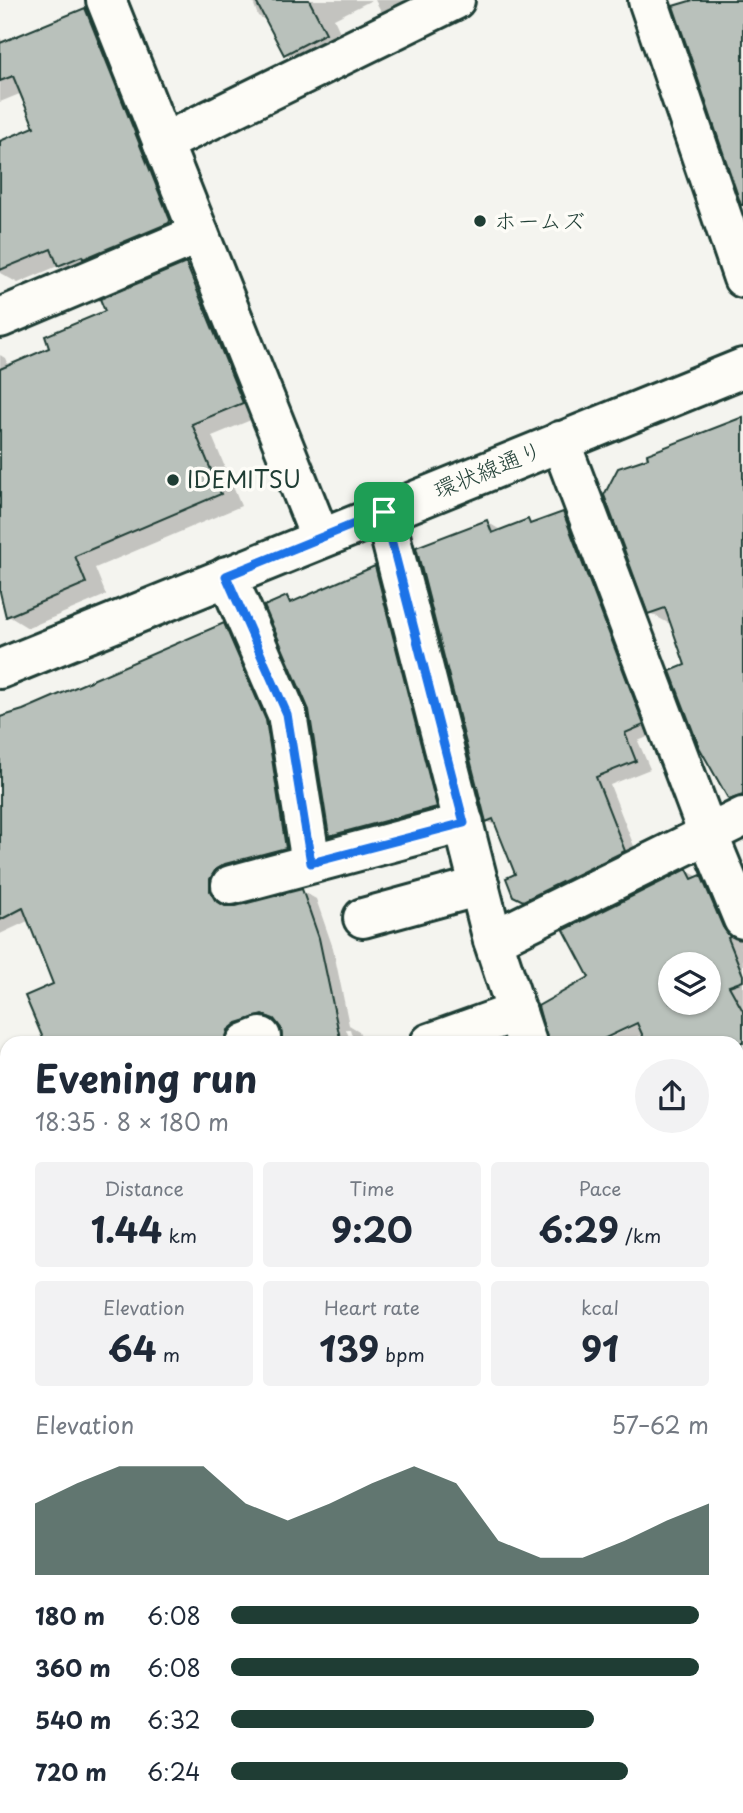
<!DOCTYPE html>
<html lang="en">
<head>
<meta charset="utf-8">
<style>
  :root { --surface:#fff; --page:#f2f2f3; --text:#1f2937; --muted:#747a83; --accent:#1f3d34 }
  body { margin:0; font-family:"Playpen Sans","Klee One",sans-serif; background:var(--page); color:var(--text); height:100vh; display:flex; flex-direction:column; font-size:26px; white-space:nowrap }
  * { box-sizing:border-box; margin:0 }
  p { font-size:23px; color:var(--muted) }
  .icon { flex:none; width:38px; height:38px; fill:none; stroke:currentColor; stroke-width:2; stroke-linecap:round; stroke-linejoin:round }
  .map { position:relative; flex:1; overflow:hidden }
  .drawer { position:absolute; left:0px; top:1036px; width:744px; height:777px; display:flex; flex-direction:column; background:var(--surface); border-radius:21px 21px 0 0; box-shadow:0 2px 5px #0004 }
  .drawer>* { flex:none }
  .tools { position:absolute; left:658px; top:952px; display:grid; gap:14px }
  .tools a { display:grid; place-items:center; width:63px; height:63px; border-radius:50%; background:var(--surface); box-shadow:0 2px 5px #0004; font-size:35px }
  .pin { position:absolute; display:grid; place-items:center; width:60px; height:60px; color:#fff; margin:-30px; border-radius:14px; box-shadow:0 4px 10px #0006 }
  .round { display:grid; place-items:center; flex:none; width:74px; height:74px; border-radius:37px; background:var(--page) }
  .headline { display:flex; align-items:center; justify-content:space-between; height:119px; padding:0 35px }
  h1 { font-size:38px; font-weight:700; line-height:52px }
  .figures { display:grid; grid-template-columns:repeat(3,1fr); gap:10px; height:119px; padding:7px 35px }
  .figures div { display:grid; align-content:center; border-radius:7px; background:var(--page); text-align:center }
  .figures b { font-size:35px; font-weight:700 }
  .figures small { font-size:19px; font-weight:400 }
  .figures p { font-size:19px }
  .chart { height:196px; padding:14px 35px }
  .chart p { display:flex; justify-content:space-between }
  .chart svg { width:100%; height:126px; margin-top:7px; fill:var(--accent); opacity:.7 }
  ul { padding:0 35px; list-style:none; font-size:23px }
  li { display:grid; grid-template-columns:112px 84px 1fr; align-items:center; height:52px }
  li i { height:18px; border-radius:9px; background:var(--accent) }
  .map>svg:first-child { display:block }
  .shadow { fill:#0003; fill-rule:evenodd }
  .building { fill:#b9c1bb; stroke:#1f3d34; stroke-width:2; fill-rule:evenodd }
  .lines { fill:none; stroke-linecap:round; stroke-linejoin:round }
  .minor-casing { stroke:#1f3d34; stroke-width:44 }
  .major-casing { stroke:#1f3d34; stroke-width:44 }
  .minor { stroke:#fdfcf7; stroke-width:38 }
  .major { stroke:#fdfcf7; stroke-width:38 }
  .route-casing { stroke:#fff; stroke-width:14 }
  .route { stroke:#1a73e8; stroke-width:9 }
  .poi-dot { fill:#1f3d34; stroke:#fdfcf7; stroke-width:2.5 }
  .labels { text-anchor:middle; stroke-width:7; stroke-linejoin:round; paint-order:stroke }
  .poi-label { font-size:23px; fill:#1f3d34; stroke:#fdfcf7; text-anchor:start }
  .street-label { font-size:23px; fill:#1f3d34; stroke:#fdfcf7 }
</style>
</head>
<body>
<div class="map">
<svg width="743" height="1813" viewBox="0 0 743 1813">
  <rect width="100%" height="100%" fill="#f4f4ef"/>
  <filter id="ink" filterUnits="userSpaceOnUse"><feTurbulence type="fractalNoise" baseFrequency=".0143" numOctaves="2"/><feDisplacementMap in="SourceGraphic" scale="14" xChannelSelector="R" yChannelSelector="G"/><feConvolveMatrix kernelMatrix="1 2 1 2 8 2 1 2 1" color-interpolation-filters="sRGB"/></filter>
  <g filter="url(#ink)">
    <g class="shadow">
      <polygon points="249,0 372,0 334,19 347,47 308,67 285,53 269,22 258,16 253,2"/>
      <polygon points="375,0 452,0 404,25 381,11"/>
      <polygon points="85,10 106,22 191,233 80,277 60,265 18,283 0,273 0,192 36,128 22,93 0,102 0,37 3,43"/>
      <polygon points="186,265 207,277 263,415 212,436 241,506 95,568 106,595 28,628 7,615 0,584 0,355 5,358 9,367 52,349 107,312"/>
      <polygon points="743,420 743,806 730,798 672,622 668,623 650,613 650,459"/>
      <polygon points="563,514 578,522 657,733 638,741 650,769 610,785 639,859 530,904 515,895 517,875 499,828 487,821 487,522 502,531 528,521 534,525"/>
      <polygon points="375,568 392,578 453,817 348,845 330,835 310,710 287,598 295,603"/>
      <polygon points="224,625 238,633 280,730 300,855 224,901 228,908 236,908 302,891 316,899 333,948 349,1025 359,1031 363,1043 354,1043 350,1029 346,1029 351,1043 283,1043 283,1028 279,1023 268,1024 240,1043 46,1043 56,985 30,920 0,934 0,719 23,712"/>
      <path d="M687,871L715,885L737,937L743,945L741,946L743,951V1125L737,1129V1043H648L644,1034L626,1043H600L645,1020L644,1017L593,1043H550L591,978ZM670,964H709V1003H670Z"/>
      <polygon points="7,1060 7,1104 0,1107 0,1063"/>
      <polygon points="743,1192 743,1222 737,1212 737,1196"/>
      <polygon points="0,1551 7,1555 7,1757 0,1758"/>
      <polygon points="738,1672 743,1676 743,1740 737,1743"/>
      <polygon points="743,1785 743,1813 725,1813 722,1806 737,1806 737,1787"/>
      <polygon points="29,1806 150,1806 152,1813 29,1813"/>
      <polygon points="246,1806 283,1806 285,1813 248,1813"/>
      <polygon points="379,1806 470,1806 467,1813 381,1813"/>
      <polygon points="498,1806 545,1806 516,1813 510,1813"/>
    </g>
    <g class="building">
      <polygon points="255,0 309,0 326,33 284,55"/>
      <polygon points="693,0 743,0 743,205 741,205 673,6"/>
      <polygon points="85,8 170,220 169,223 83,259 82,256 58,266 51,249 0,270 0,141 34,127 13,76 0,81 0,43"/>
      <polygon points="186,263 243,403 192,424 221,494 75,556 86,583 6,617 0,592 0,369 49,348 45,336 105,311 100,299"/>
      <polygon points="743,417 743,795 729,800 699,747 670,671 685,665 665,608 648,614 604,495 618,468 648,458 647,454"/>
      <polygon points="563,512 644,725 625,733 636,761 596,777 625,851 523,901 513,896 506,878 515,874 493,819 486,822 416,547 487,520 492,533 528,519 530,524"/>
      <polygon points="375,566 437,807 329,836 309,710 264,606 287,596 290,603"/>
      <polygon points="224,623 266,720 286,848 225,864 216,869 210,879 210,891 215,900 225,906 236,906 302,889 319,938 341,1043 282,1043 281,1028 274,1019 263,1015 237,1023 228,1030 225,1043 45,1043 25,996 53,984 23,908 0,920 0,717 23,710"/>
      <path d="M687,869L692,879L701,875L723,927L730,937L728,938L743,975V981L729,986L743,1011V1043H646L637,1023L595,1043H548L538,1006L589,977L564,930ZM670,964H709V1003H670Z"/>
    </g>
    <g class="lines">
      <g class="minor-casing">
        <g id="minor">
          <polyline points="106,0 320,537"/>
          <polyline points="648,0 743,278"/>
          <polyline points="163,143 455,0"/>
          <polyline points="0,318 199,234"/>
          <polyline points="560,441 708,834 743,919"/>
          <polyline points="384,512 493,940 527,1043"/>
          <polyline points="227,576 287,714 311,863"/>
          <polyline points="231,885 464,823"/>
          <polyline points="363,918 480,886"/>
          <polyline points="493,940 743,817"/>
          <polyline points="246,1043 261,1037"/>
          <polyline points="430,1043 517,1012"/>
          <polyline points="0,1125 7,1123"/>
          <polyline points="737,1161 743,1157"/>
          <polyline points="737,1362 743,1358"/>
          <polyline points="0,1373 7,1391"/>
          <polyline points="0,1463 7,1460"/>
          <polyline points="737,1625 743,1642"/>
          <polyline points="737,1751 743,1748"/>
          <polyline points="168,1806 171,1813"/>
          <polyline points="468,1806 470,1813"/>
          <polyline points="556,1813 579,1806"/>
        </g>
      </g>
      <g class="major-casing">
        <polyline id="major" points="0,669 743,368"/>
      </g>
      <use href="#minor" class="minor"/>
      <use href="#major" class="major"/>
    </g>
  </g>
  <g class="lines" filter="url(#ink)">
    <g class="route-casing">
      <polygon id="route" points="384,512 464,823 311,863 287,714 226,576"/>
    </g>
    <use href="#route" class="route"/>
  </g>
  <g class="poi-dot">
    <circle cx="480" cy="221" r="7"/>
    <circle cx="173" cy="480" r="7"/>
  </g>
  <g class="labels">
    <g class="poi-label">
      <text x="494" y="229">ホームズ</text>
      <text x="187" y="488">IDEMITSU</text>
    </g>
    <g class="street-label">
      <text transform="translate(488 470) rotate(-22)" y="8">環状線通り</text>
    </g>
  </g>
</svg>
<div class="tools">
<a><svg class="icon" aria-label="layers" viewBox="0 0 24 24"><path d="M12 4l9 5-9 5-9-5zM3 14l9 5 9-5"/></svg></a>
</div>
<div class="pin" style="left:384px;top:512px;background:#1e9e55"><svg class="icon" aria-label="arrive" viewBox="0 0 24 24"><path d="M6 21V4h12l-3 4 3 4H6"/></svg></div>
<section class="drawer">
<div class="headline"><div><h1>Evening run</h1><p>18:35 · 8 × 180 m</p></div><a class="round"><svg class="icon" aria-label="share" viewBox="0 0 24 24"><path d="M12 15V3M7 8l5-5 5 5M5 13v7h14v-7"/></svg></a></div>
<div class="figures">
<div><p>Distance</p><b>1.44<small> km</small></b></div>
<div><p>Time</p><b>9:20</b></div>
<div><p>Pace</p><b>6:29<small> /km</small></b></div>
</div>
<div class="figures">
<div><p>Elevation</p><b>64<small> m</small></b></div>
<div><p>Heart rate</p><b>139<small> bpm</small></b></div>
<div><p>kcal</p><b>91</b></div>
</div>
<div class="chart"><p><span>Elevation</span>57–62 m</p>
<svg viewBox="0 0 160 44" preserveAspectRatio="none"><path d="M0 44V19L10 12L20 6L30 6L40 6L50 19L60 25L70 19L80 12L90 6L100 12L110 32L120 38L130 38L140 32L150 25L160 19V44z"/></svg>
</div>
<ul>
<li><b>180 m</b>6:08<i style="width:98%"></i></li>
<li><b>360 m</b>6:08<i style="width:98%"></i></li>
<li><b>540 m</b>6:32<i style="width:76%"></i></li>
<li><b>720 m</b>6:24<i style="width:83%"></i></li>
</ul>
</section>
</div>
</body>
</html>
